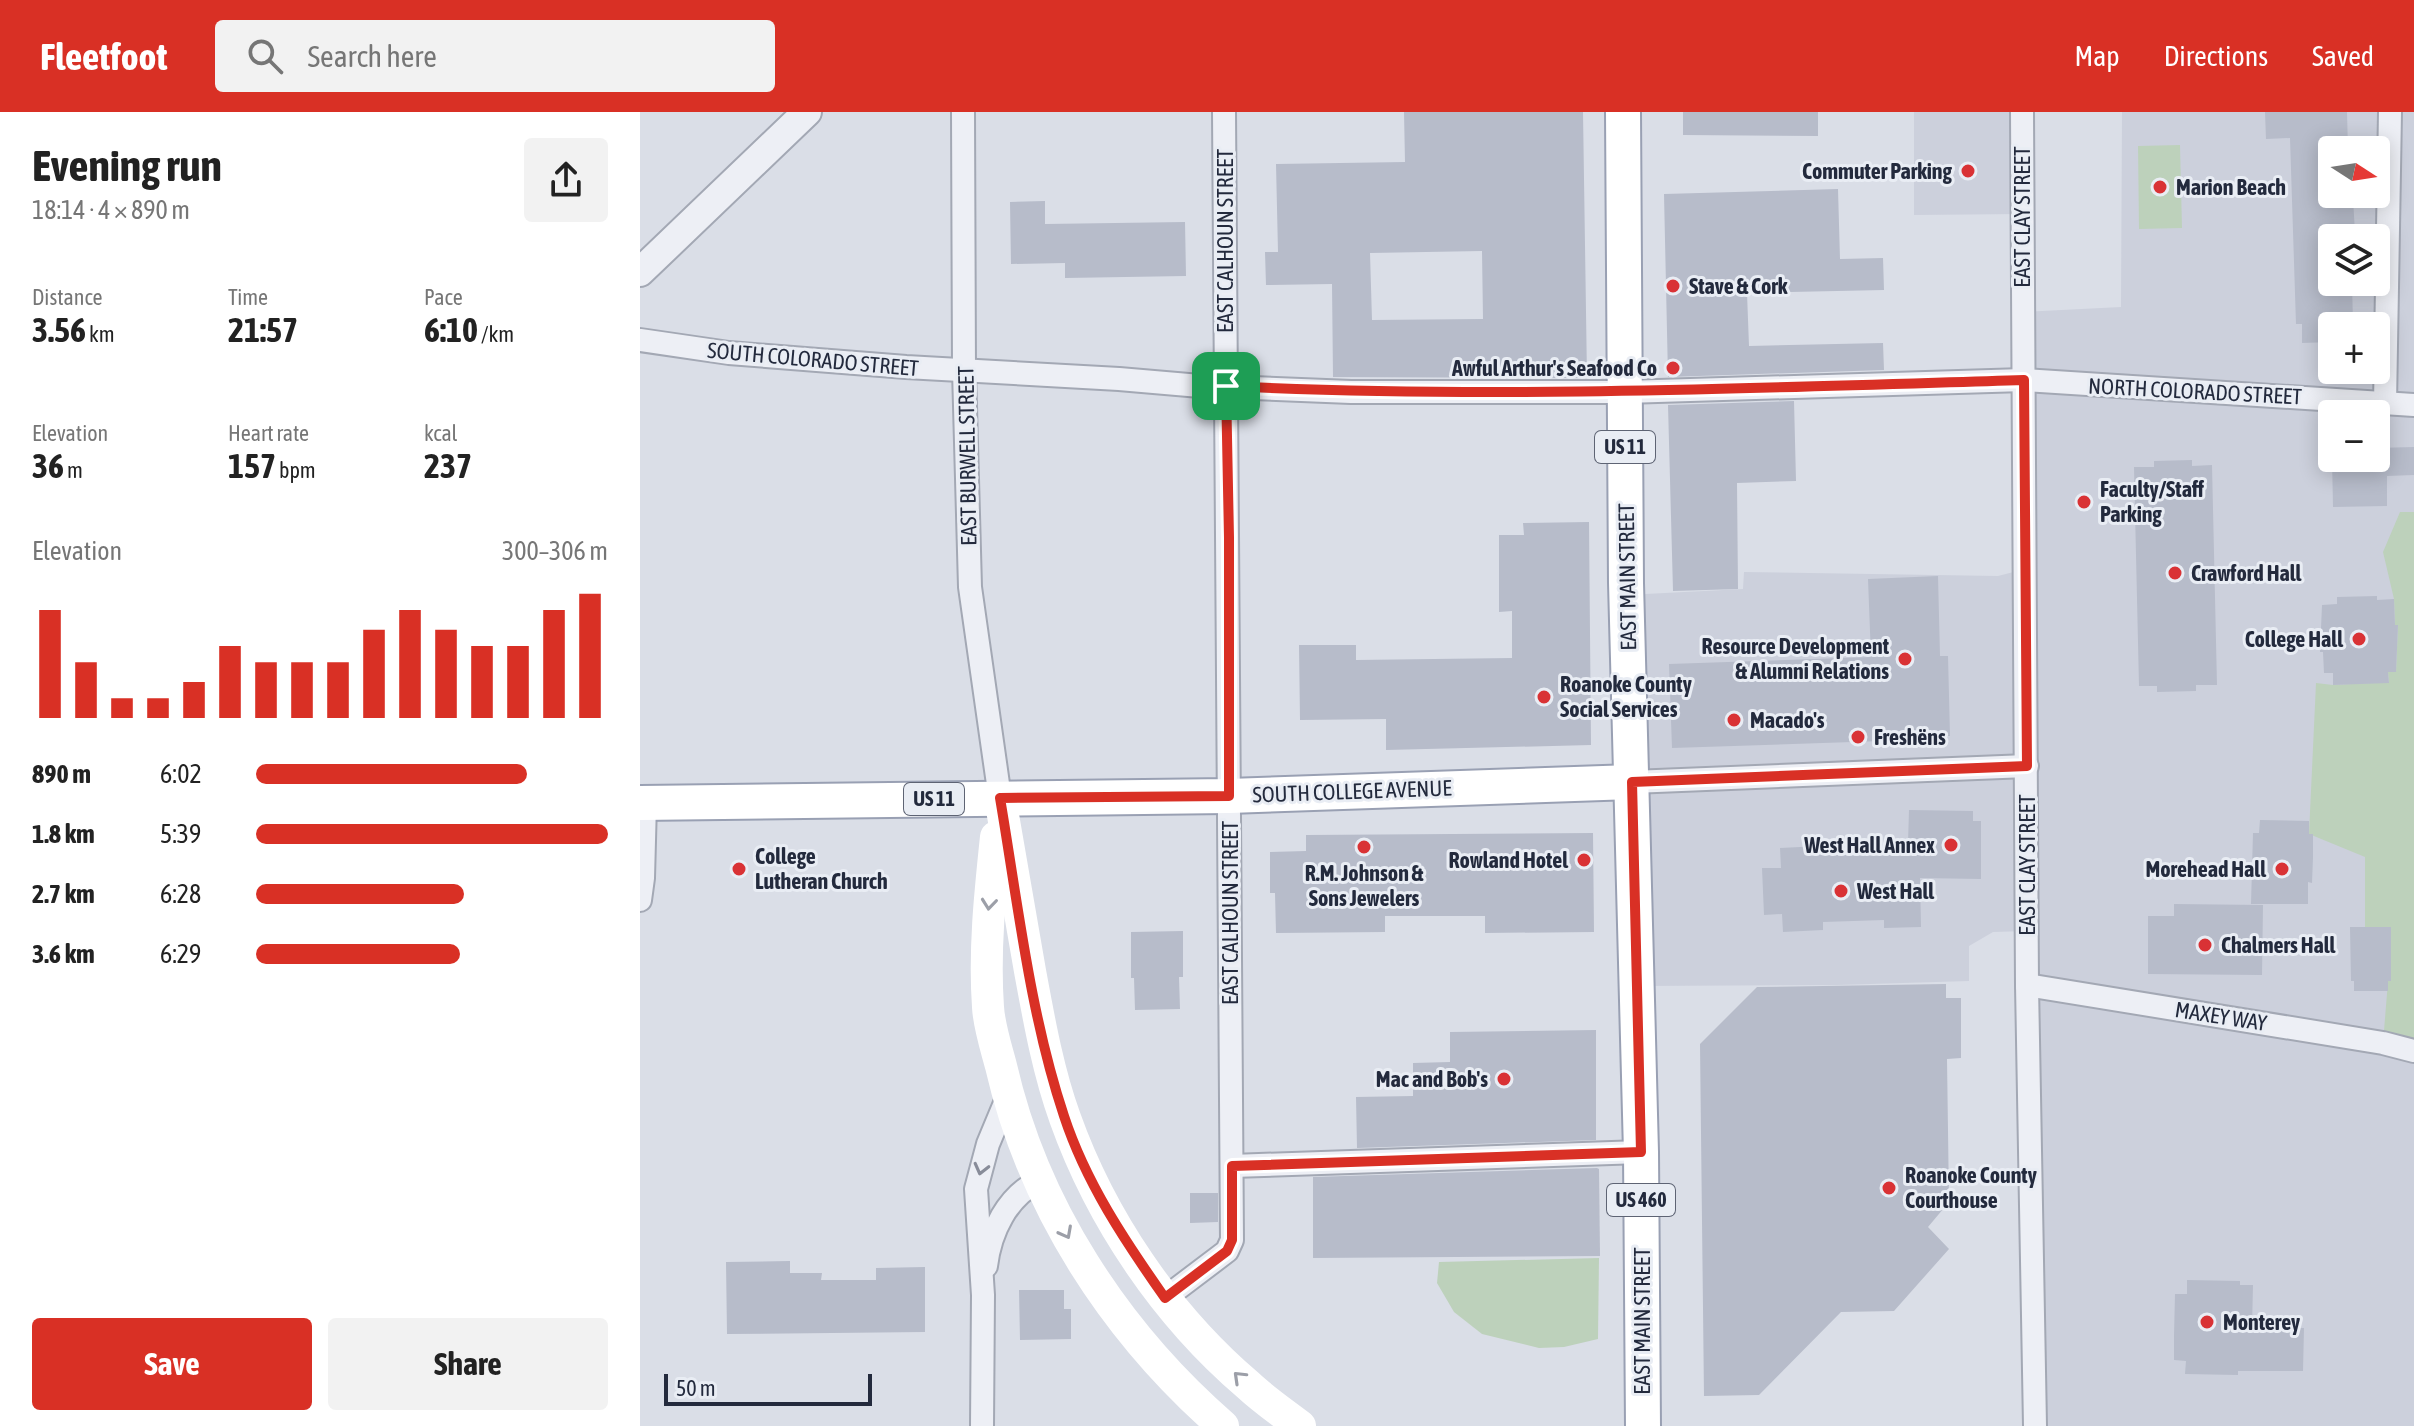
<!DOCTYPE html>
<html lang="en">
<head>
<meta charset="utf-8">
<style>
  :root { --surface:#fff; --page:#f2f2f2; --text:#222; --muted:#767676; --accent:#d93025 }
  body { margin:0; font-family:"Asap Condensed",sans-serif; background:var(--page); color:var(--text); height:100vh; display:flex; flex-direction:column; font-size:30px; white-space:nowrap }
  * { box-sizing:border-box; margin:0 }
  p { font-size:26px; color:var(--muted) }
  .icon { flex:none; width:44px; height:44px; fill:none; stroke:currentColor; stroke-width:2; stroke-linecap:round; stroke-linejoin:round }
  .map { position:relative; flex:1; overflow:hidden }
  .panel { display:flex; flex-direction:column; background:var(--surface); width:640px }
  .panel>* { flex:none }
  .needle { width:52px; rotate:102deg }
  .tools { position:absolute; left:1678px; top:24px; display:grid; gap:16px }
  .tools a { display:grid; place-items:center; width:72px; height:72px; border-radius:8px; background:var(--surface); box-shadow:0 4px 20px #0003; font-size:40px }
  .scale { position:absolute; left:24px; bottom:20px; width:208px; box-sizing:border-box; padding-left:8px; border:4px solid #232a3d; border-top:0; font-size:22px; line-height:28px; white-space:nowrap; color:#232a3d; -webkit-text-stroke:6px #e9edf4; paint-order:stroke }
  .pin { position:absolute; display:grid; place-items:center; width:68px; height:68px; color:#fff; margin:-34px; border-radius:16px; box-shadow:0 4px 12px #0006 }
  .round { display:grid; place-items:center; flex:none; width:84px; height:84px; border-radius:8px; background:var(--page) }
  .head { display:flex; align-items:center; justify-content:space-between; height:136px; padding:0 32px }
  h1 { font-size:44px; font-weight:700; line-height:60px }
  .figures { display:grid; grid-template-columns:repeat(3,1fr); gap:12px; height:136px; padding:8px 32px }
  .figures div { display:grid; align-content:center }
  .figures b { font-size:34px; font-weight:700 }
  .figures small { font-size:22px; font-weight:400 }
  .figures p { font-size:22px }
  .chart { height:224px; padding:16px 32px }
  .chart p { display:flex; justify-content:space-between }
  .chart svg { width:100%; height:144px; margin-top:8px; stroke:var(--accent); stroke-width:6 }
  .cta { display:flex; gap:16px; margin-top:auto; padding:16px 32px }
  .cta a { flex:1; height:92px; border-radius:8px; background:var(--accent); color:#fff; font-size:32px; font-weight:700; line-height:92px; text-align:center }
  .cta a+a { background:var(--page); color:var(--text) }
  ul { padding:0 32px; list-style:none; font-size:26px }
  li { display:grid; grid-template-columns:128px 96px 1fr; align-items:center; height:60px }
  li i { height:20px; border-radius:10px; background:var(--accent) }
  header { display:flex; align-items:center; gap:48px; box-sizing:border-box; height:112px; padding:0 40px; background:var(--accent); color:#fff }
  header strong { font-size:38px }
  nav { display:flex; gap:44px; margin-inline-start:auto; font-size:28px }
  .search { width:560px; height:72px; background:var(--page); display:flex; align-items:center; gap:20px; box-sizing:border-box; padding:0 28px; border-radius:8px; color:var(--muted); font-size:30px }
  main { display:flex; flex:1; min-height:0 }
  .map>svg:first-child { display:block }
  .built { fill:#ccd0dc; fill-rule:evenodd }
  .green { fill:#bdd1bb }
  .building { fill:#b7bcca; fill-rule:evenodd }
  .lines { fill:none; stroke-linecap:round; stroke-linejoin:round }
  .minor-casing { stroke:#a3a8b4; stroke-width:26 }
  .tertiary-casing { stroke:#a3a8b4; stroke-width:32 }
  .primary-casing { stroke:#99a0b3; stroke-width:38 }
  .minor { stroke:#edeff5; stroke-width:22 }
  .tertiary { stroke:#edeff5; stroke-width:28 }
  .secondary { stroke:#fff; stroke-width:32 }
  .primary { stroke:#fff; stroke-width:34 }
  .oneway { stroke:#9c9fa8 }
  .oneway2 { stroke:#888c99 }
  .route-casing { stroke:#fff; stroke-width:16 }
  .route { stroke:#d93025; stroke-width:10 }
  .poi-dot { fill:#d93235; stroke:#e9edf4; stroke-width:3 }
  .labels { text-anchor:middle; stroke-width:6; stroke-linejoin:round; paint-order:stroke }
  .shield { fill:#e9edf4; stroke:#5e6474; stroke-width:2 }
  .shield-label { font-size:20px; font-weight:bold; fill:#232a3d }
  .poi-label { font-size:22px; font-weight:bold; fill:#232a3d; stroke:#e9edf4; text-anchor:start }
  .street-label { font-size:22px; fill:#232a3d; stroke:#e9edf4 }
</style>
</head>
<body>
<header>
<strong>Fleetfoot</strong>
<div class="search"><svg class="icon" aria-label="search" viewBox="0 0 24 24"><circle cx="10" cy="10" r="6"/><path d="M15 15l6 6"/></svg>Search here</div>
<nav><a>Map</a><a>Directions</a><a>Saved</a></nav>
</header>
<main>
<section class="panel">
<div class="head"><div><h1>Evening run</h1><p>18:14 · 4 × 890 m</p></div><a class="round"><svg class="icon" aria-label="share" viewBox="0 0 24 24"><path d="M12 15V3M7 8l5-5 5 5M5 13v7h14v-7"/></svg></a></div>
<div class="figures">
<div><p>Distance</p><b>3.56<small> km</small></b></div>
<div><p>Time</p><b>21:57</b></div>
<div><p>Pace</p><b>6:10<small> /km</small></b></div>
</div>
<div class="figures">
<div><p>Elevation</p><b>36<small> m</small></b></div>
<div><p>Heart rate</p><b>157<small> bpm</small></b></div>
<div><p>kcal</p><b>237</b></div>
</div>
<div class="chart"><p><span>Elevation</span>300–306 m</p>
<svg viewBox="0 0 160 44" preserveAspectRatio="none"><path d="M5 44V11M15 44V27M25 44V38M35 44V38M45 44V33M55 44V22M65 44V27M75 44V27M85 44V27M95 44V17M105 44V11M115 44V17M125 44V22M135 44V22M145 44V11M155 44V6"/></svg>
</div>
<ul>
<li><b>890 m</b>6:02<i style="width:77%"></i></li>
<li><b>1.8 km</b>5:39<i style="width:100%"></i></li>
<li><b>2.7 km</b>6:28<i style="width:59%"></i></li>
<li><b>3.6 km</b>6:29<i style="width:58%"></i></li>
</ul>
<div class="cta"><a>Save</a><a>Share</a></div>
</section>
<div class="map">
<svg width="1774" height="1314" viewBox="0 0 1774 1314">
  <rect width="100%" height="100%" fill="#dadee7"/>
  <g class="built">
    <polygon points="1274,0 1382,0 1382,102 1274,103"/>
    <path d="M1482,0H1774V1314H1395L1387,819L1353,820L1329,834V869L1197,873L997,874L986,483L1103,477L1104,460L1358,464L1385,457L1383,200L1481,195ZM1692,38H1736V82H1692ZM1692,126H1736V170H1692ZM1692,214H1736V258H1692ZM1692,302H1736V346H1692Z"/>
  </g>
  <g class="green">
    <polygon points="1540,33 1542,116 1499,117 1498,34"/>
    <polygon points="1760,400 1774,400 1774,939 1743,931 1748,869 1751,869 1751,816 1725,815 1725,745 1669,722 1676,571 1693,573 1749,570 1748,560 1756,560 1758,513 1755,513 1754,487 1743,440"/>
    <polygon points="959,1146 958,1227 924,1235 899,1236 842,1222 814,1200 797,1171 799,1150"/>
  </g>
  <g class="building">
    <path d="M764,0H943L947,266L693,265L692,172L626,173L625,140H638L636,52L765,50ZM842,139L843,207L732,208L730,141Z"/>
    <polygon points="1043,0 1178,0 1178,24 1043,23"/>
    <polygon points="1625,0 1707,0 1708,38 1692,38 1692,82 1709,82 1710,86 1713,86 1715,121 1710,121 1710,126 1692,126 1692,170 1712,170 1713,212 1692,214 1692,230 1662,231 1662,212 1656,212 1650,26 1626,27"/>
    <polygon points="1198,77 1200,147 1243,146 1244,178 1107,181 1109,234 1243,231 1244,258 1028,265 1024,82"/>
    <polygon points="405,89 405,112 545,110 546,164 425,166 425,151 371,152 370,90"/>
    <polygon points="1154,289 1156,369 1097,371 1098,477 1033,479 1028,293"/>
    <polygon points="1774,335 1774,363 1747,364 1747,394 1693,395 1692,346 1736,346 1736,336"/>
    <polygon points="1552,348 1552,354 1572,353 1577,573 1556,573 1556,579 1517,580 1517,574 1499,574 1494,355 1514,355 1514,349"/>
    <polygon points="949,410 951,633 746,638 746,607 660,608 659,533 716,533 716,548 872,546 872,499 859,500 859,423 884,423 883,411"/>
    <polygon points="1298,464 1300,544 1308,544 1310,624 1302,624 1302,627 1032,636 1029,552 1231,545 1228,467"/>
    <polygon points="1737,484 1737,488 1754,487 1755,513 1758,513 1756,560 1748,560 1749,571 1693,573 1693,561 1684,561 1683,540 1680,540 1682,493 1697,492 1697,485"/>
    <polygon points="1269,698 1333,699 1333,709 1341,709 1341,767 1280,766 1281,815 1244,816 1244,808 1183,810 1183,818 1143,820 1142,802 1124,803 1122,756 1141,756 1140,736 1180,734 1180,743 1242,741 1241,732 1268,731"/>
    <polygon points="1620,708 1669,709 1669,722 1673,722 1673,745 1672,771 1668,770 1668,792 1611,792 1613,721 1619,721"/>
    <polygon points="953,721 954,820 845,821 845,804 745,804 745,820 636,821 635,781 630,781 630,740 666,739 666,723"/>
    <polygon points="1534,792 1623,793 1622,863 1508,862 1508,804 1534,804"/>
    <polygon points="1710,815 1751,815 1751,869 1748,869 1748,879 1714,879 1714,869 1711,869"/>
    <polygon points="543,819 543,865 539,865 540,897 495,898 494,866 491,866 491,820"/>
    <polygon points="1306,872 1306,886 1321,886 1321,946 1307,947 1309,1090 1288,1115 1309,1137 1254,1199 1201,1200 1119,1283 1064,1284 1060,932 1117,875"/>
    <polygon points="956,918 956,1028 717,1036 716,985 773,984 773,951 810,950 810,920"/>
    <polygon points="957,1056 959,1057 960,1144 673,1146 673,1065"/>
    <polygon points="550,1081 578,1081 578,1110 550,1111"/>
    <polygon points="150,1149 150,1161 182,1161 181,1168 236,1168 236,1156 285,1155 285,1220 87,1222 86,1150"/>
    <polygon points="1547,1168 1600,1169 1600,1173 1613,1173 1612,1215 1664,1216 1663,1259 1598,1259 1598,1263 1545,1262 1546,1249 1534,1248 1534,1224 1535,1182 1547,1182"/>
    <polygon points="379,1178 424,1178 424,1197 431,1197 431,1227 380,1228"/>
  </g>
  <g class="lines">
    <g class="minor-casing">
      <g id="minor">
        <polyline points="323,0 324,258 330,475 360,686"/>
        <polyline points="1382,0 1387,873 1395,1314"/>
        <polyline points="0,228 89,241 266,255 479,267 560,274 711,280 985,280 1384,268 1774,293"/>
        <polyline points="1745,292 1750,0"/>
        <polyline points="992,670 1387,654"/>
        <polyline points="0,788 3,766 5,691"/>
        <polyline points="1387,873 1743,931 1774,939"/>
        <polyline points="592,1054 1001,1040"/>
        <path d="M346,1154C350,1120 367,1084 399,1069"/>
        <polyline points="525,1186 587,1139 592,1128 584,0"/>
        <polyline points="342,1314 343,1183 336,1077 348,1032 368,984"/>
      </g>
    </g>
    <g class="tertiary-casing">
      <polyline id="tertiary" points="0,160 167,0"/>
    </g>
    <g class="primary-casing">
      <g id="primary">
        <polyline points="983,0 986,471 1001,1040 1003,1314"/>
        <polyline points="0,691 589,684 992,670"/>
      </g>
    </g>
    <use href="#minor" class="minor"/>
    <use href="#tertiary" class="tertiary"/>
    <g class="secondary">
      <path d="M360,686C370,744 380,801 390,859C399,908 408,959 425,1006C461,1107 526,1203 608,1273C624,1288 643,1301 660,1314"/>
      <path d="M356,725C350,782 344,838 348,895C349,914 356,935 361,954C393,1094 475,1220 583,1314"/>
    </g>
    <use href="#primary" class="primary"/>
  </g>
  <defs><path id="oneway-chevron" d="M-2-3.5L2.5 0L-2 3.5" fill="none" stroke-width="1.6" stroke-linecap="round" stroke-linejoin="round" transform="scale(2)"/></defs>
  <g class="oneway">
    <use href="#oneway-chevron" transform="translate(349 792) rotate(96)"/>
    <use href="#oneway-chevron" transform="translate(426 1121) rotate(62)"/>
    <use href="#oneway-chevron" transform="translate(599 1265) rotate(-136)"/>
  </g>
  <use class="oneway2" href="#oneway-chevron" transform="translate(341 1057) rotate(104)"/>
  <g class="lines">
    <g class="route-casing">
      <path id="route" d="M1384,268L1387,654L992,670L1001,1040L592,1054V1128L587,1139L525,1186C485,1129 446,1071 424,1004C390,902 378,792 360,686L589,684V426L586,274C852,287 1118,276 1384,268Z"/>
    </g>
    <use href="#route" class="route"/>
  </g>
  <g class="poi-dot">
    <circle cx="1328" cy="59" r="8"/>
    <circle cx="1520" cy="75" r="8"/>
    <circle cx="1033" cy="174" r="8"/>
    <circle cx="1033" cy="256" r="8"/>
    <circle cx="1444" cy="390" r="8"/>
    <circle cx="1535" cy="461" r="8"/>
    <circle cx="1719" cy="527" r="8"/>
    <circle cx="1265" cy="547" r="8"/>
    <circle cx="904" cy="585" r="8"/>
    <circle cx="1094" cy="608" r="8"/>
    <circle cx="1218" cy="625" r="8"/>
    <circle cx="1311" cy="733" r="8"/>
    <circle cx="724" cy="735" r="8"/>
    <circle cx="944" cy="748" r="8"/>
    <circle cx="99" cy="757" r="8"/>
    <circle cx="1642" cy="757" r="8"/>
    <circle cx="1201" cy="779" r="8"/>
    <circle cx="1565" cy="833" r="8"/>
    <circle cx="864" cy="967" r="8"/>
    <circle cx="1249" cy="1076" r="8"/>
    <circle cx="1567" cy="1210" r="8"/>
  </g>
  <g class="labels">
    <g class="shield">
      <rect x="955" y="319" width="60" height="32" rx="6"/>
      <rect x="264" y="671" width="60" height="32" rx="6"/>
      <rect x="967" y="1072" width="68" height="32" rx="6"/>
    </g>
    <g class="shield-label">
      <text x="985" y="342">US 11</text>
      <text x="294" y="694">US 11</text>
      <text x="1001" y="1095">US 460</text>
    </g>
    <g class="poi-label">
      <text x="1312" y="67" text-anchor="end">Commuter Parking</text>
      <text x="1536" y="83">Marion Beach</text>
      <text x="1049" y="182">Stave &amp; Cork</text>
      <text x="1017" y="264" text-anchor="end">Awful Arthur's Seafood Co</text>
      <text x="1460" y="385">Faculty/Staff<tspan x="1460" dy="25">Parking</tspan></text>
      <text x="1551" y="469">Crawford Hall</text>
      <text x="1703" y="535" text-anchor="end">College Hall</text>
      <text x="1249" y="542" text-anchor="end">Resource Development<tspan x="1249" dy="25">&amp; Alumni Relations</tspan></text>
      <text x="920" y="580">Roanoke County<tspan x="920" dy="25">Social Services</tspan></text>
      <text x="1110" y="616">Macado's</text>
      <text x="1234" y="633">Freshëns</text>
      <text x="1295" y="741" text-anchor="end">West Hall Annex</text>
      <text x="115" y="752">College<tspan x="115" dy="25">Lutheran Church</tspan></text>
      <text x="928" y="756" text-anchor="end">Rowland Hotel</text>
      <text x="1626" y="765" text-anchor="end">Morehead Hall</text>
      <text x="724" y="769" text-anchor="middle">R.M. Johnson &amp;<tspan x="724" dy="25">Sons Jewelers</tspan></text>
      <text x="1217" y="787">West Hall</text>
      <text x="1581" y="841">Chalmers Hall</text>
      <text x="848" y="975" text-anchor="end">Mac and Bob's</text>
      <text x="1265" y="1071">Roanoke County<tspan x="1265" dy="25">Courthouse</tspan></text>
      <text x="1583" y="1218">Monterey</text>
    </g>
    <g class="street-label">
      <text transform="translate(1382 105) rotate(-90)" y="8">EAST CLAY STREET</text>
      <text transform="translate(585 129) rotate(-90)" y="8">EAST CALHOUN STREET</text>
      <text transform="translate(173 247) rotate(5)" y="8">SOUTH COLORADO STREET</text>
      <text transform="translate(1555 279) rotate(3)" y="8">NORTH COLORADO STREET</text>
      <text transform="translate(327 344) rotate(-91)" y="8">EAST BURWELL STREET</text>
      <text transform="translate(987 465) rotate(-91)" y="8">EAST MAIN STREET</text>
      <text transform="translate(712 679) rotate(-2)" y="8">SOUTH COLLEGE AVENUE</text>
      <text transform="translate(1387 753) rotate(-90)" y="8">EAST CLAY STREET</text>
      <text transform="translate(590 801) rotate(-90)" y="8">EAST CALHOUN STREET</text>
      <text transform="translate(1581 904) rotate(9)" y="8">MAXEY WAY</text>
      <text transform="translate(1002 1209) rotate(-90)" y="8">EAST MAIN STREET</text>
    </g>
  </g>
</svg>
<div class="tools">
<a><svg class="needle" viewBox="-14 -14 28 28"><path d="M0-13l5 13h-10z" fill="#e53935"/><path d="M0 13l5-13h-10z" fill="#767676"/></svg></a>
<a><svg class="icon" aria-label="layers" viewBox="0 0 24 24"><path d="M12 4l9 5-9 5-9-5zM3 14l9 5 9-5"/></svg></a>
<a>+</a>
<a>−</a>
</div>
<div class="scale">50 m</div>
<div class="pin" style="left:586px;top:274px;background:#1e9e55"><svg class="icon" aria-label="arrive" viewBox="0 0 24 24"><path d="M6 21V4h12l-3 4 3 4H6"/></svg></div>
</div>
</main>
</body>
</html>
